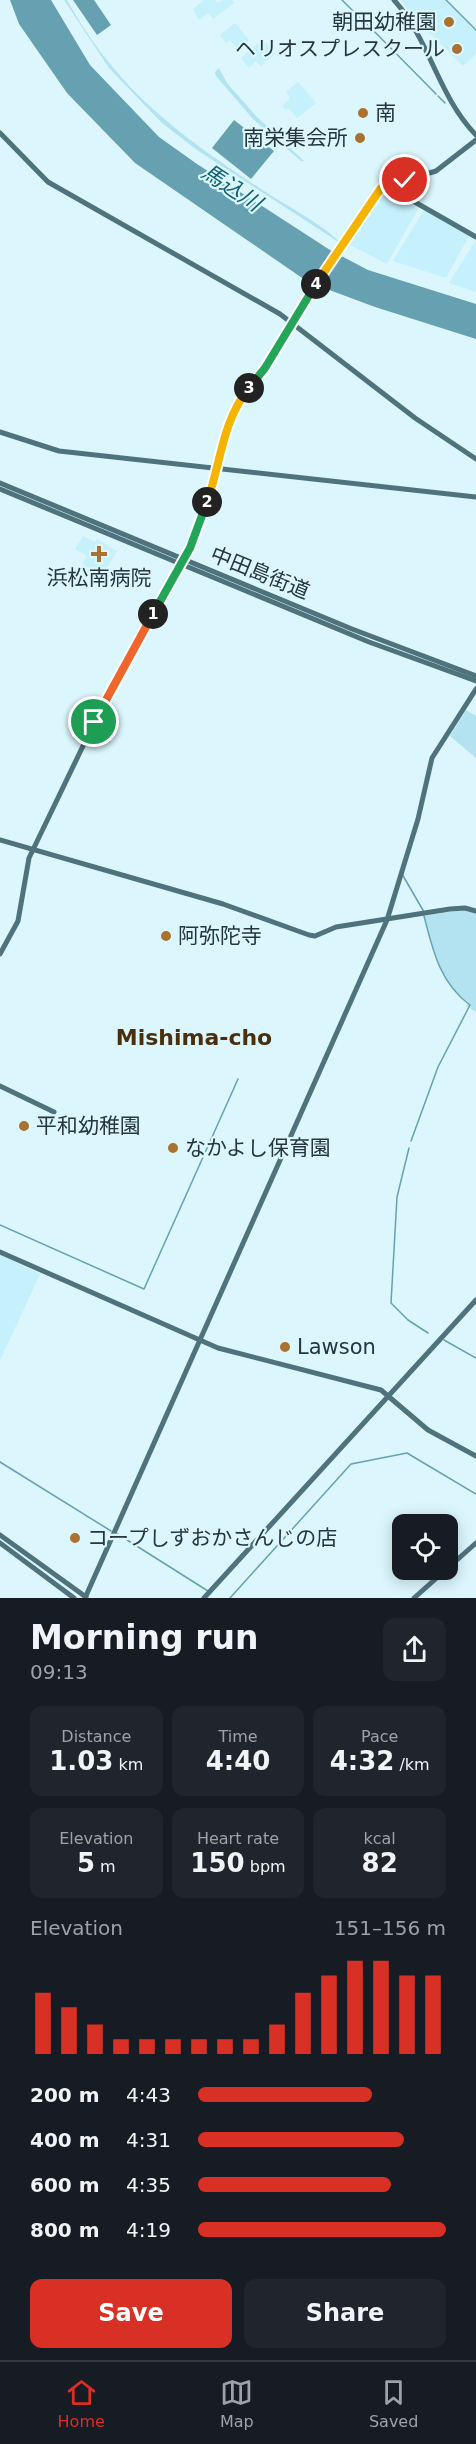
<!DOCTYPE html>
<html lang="en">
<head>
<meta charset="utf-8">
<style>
  :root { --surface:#171b24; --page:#20242c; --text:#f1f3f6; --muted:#9ea1a6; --line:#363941; --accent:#d93025 }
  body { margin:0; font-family:"DejaVu Sans","Noto Sans JP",sans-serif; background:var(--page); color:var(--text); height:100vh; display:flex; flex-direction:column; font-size:22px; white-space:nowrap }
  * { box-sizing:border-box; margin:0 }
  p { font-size:20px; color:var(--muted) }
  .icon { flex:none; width:33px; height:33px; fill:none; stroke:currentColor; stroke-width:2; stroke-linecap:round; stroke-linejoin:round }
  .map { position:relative; height:1598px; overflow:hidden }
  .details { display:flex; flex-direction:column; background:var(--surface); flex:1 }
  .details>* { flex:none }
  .buttons { position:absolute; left:392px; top:1514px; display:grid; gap:12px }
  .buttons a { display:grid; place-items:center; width:66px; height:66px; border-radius:12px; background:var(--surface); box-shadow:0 3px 15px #0003; font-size:30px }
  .pin { position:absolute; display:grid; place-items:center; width:51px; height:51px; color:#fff; margin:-26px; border:3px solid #fff; border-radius:50%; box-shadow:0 2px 6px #0007 }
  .km { position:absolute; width:30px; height:30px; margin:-15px; border-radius:50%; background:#222; color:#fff; font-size:16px; line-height:30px; text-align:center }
  .round { display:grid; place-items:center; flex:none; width:63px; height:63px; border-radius:12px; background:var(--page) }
  .head { display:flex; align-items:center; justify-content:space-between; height:102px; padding:0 30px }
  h1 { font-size:33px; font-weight:700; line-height:45px }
  .metrics { display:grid; grid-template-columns:repeat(3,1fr); gap:9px; height:102px; padding:6px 30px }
  .metrics div { display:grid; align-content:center; border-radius:12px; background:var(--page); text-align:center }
  .metrics b { font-size:26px; font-weight:700 }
  .metrics small { font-size:16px; font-weight:400 }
  .metrics p { font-size:16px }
  .chart { height:168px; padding:12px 30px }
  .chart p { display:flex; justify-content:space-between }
  .chart svg { width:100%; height:108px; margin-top:6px; stroke:var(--accent); stroke-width:6 }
  .cta { display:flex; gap:12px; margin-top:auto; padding:12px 30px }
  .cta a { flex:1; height:69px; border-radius:12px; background:var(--accent); color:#fff; font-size:24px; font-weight:700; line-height:69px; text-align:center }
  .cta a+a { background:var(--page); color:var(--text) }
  ul { padding:0 30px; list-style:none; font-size:20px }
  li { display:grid; grid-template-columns:96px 72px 1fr; align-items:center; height:45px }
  li i { height:15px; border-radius:8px; background:var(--accent) }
  .tab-bar { display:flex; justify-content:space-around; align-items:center; height:84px; border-top:2px solid var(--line); background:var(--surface); font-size:16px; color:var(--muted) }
  .tab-bar a { display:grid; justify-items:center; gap:3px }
  .tab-bar .selected { color:var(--accent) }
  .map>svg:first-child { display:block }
  .built { fill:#c5f0fc }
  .green { fill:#b3e3f0 }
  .water { fill:#67a1b1 }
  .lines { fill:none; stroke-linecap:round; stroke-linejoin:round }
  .stream { stroke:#67a1b1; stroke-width:1.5 }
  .secondary { stroke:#4f737d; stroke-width:5 }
  .split-1-casing { stroke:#fff; stroke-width:12 }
  .split-2-casing { stroke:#fff; stroke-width:12 }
  .split-3-casing { stroke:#fff; stroke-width:12 }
  .split-4-casing { stroke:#fff; stroke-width:12 }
  .split-5-casing { stroke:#fff; stroke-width:12 }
  .split-1 { stroke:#f0652b; stroke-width:8 }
  .split-2 { stroke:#22a559; stroke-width:8 }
  .split-3 { stroke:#f5b400; stroke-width:8 }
  .split-4 { stroke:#22a559; stroke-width:8 }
  .split-5 { stroke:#f5b400; stroke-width:8 }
  .poi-dot { fill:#aa7130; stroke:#dbf6fd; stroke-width:2 }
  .labels { text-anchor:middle; stroke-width:4.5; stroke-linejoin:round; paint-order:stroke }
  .poi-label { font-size:21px; fill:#25373c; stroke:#dbf6fd; text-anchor:start }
  .street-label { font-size:21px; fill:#25373c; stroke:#dbf6fd }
  .water-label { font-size:22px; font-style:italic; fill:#116172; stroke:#dbf6fd }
  .neighbourhood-label { font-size:22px; font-weight:bold; fill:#4a2f0f; stroke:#dbf6fd }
</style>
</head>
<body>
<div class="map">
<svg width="476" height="1598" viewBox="0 0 476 1598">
  <rect width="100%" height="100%" fill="#dbf6fd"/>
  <g class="built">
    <polygon points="204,0 215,0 218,3 222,0 232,0 234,3 213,19 208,13 199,20 193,9"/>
    <polygon points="401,0 445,0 476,31 476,54 463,66 415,19"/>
    <polygon points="235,23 249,40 238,49 230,40 226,43 220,35"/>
    <polygon points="263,39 275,54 261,66 256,61 249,68 241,58"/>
    <polygon points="298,82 316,103 297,118 289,108 286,110 282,106 290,98 286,92"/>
    <polygon points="386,189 418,209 387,264 348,244 382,190"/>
    <polygon points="424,210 469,236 446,278 393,261"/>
    <polygon points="476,240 476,292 449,283"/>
    <polygon points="83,536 95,542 97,539 117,551 102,576 82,564 87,556 75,549"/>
    <polygon points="0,1255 40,1274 0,1360"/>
  </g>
  <g class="green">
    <path d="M64,0H67C117,90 178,134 261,189C280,202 329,228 340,243L197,150L162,123L109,68Z"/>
    <polygon points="219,68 227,83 256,116 304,161 301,161 253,119 216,76 215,72"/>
    <polygon points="466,710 476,716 476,758 450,736"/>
    <path d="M461,910L476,912V1012L466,1006L469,1002C439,984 433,947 424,916Z"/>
  </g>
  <g class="water">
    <polygon points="10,0 51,0 90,65 159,137 197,164 330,250 368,270 476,304 476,339 375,307 308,282 135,163 67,93 19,24"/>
    <polygon points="73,0 94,0 111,25 97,35"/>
    <polygon points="234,120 274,151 251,179 212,148"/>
  </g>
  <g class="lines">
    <g class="stream">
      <polyline points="342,0 365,23"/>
      <polyline points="446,0 476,30"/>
      <polyline points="367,24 436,94"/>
      <polyline points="438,96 445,103"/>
      <polyline points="402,874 424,912"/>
      <path d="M411,1141L438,1067L470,1005C440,983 433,951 424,916"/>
      <polyline points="409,1148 397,1197 391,1303 408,1320 428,1333"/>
      <polyline points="0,1225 144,1289 238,1079"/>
      <polyline points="444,1340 476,1358"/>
      <polyline points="0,1462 111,1531"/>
      <polyline points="116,1533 208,1591"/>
      <polyline points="230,1598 351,1464 407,1453 476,1494"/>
    </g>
    <g class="secondary">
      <path d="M394,0C430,40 438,96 476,135"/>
      <polyline points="0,133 48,182 280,314 415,418 476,459"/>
      <polyline points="385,185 476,237"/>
      <polyline points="0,432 59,451 476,497"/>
      <polyline points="0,483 352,629 476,676"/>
      <polyline points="0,489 369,642 476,681"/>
      <polyline points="0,840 223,904 309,935 315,936 336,927 450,909 465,908 476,911"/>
      <polyline points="0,954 18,921 29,858 110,690 190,548 218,468 228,423 234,407 265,368 291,322 381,188 436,171 476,140"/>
      <polyline points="0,1086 54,1112"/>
      <polyline points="0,1252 218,1348 381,1390 428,1430 476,1456"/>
      <polyline points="0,1535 86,1597"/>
      <polyline points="0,1543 74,1598"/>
      <polyline points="85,1598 387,920 418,819 432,758 476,689"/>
      <polyline points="204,1598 476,1300"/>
      <polyline points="414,1598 476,1543"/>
    </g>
  </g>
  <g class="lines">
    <g class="split-1-casing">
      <polyline id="split-1" points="94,722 153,614"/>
    </g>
    <g class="split-2-casing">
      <polyline id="split-2" points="153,614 190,548 207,502"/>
    </g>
    <g class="split-3-casing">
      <path id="split-3" d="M207,502C221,463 222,421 249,388"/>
    </g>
    <g class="split-4-casing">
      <polyline id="split-4" points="249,388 265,368 316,284"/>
    </g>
    <g class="split-5-casing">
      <polyline id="split-5" points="316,284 381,188 405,180"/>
    </g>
    <use href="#split-1" class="split-1"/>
    <use href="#split-2" class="split-2"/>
    <use href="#split-3" class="split-3"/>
    <use href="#split-4" class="split-4"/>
    <use href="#split-5" class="split-5"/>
  </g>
  <g class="poi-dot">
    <circle cx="449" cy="22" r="6"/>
    <circle cx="457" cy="49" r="6"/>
    <circle cx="363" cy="113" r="6"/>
    <circle cx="360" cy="138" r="6"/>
    <path d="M96 545h6v6h6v6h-6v6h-6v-6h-6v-6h6z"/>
    <circle cx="166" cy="936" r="6"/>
    <circle cx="24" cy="1126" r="6"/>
    <circle cx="173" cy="1148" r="6"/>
    <circle cx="285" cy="1347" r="6"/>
    <circle cx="75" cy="1538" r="6"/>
  </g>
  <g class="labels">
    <g class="poi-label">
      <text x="437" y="29" text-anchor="end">朝田幼稚園</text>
      <text x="445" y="56" text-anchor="end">ヘリオスプレスクール</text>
      <text x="375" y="120">南</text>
      <text x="348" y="145" text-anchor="end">南栄集会所</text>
      <text x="99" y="585" text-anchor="middle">浜松南病院</text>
      <text x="178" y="943">阿弥陀寺</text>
      <text x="36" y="1133">平和幼稚園</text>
      <text x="185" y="1155">なかよし保育園</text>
      <text x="297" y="1354">Lawson</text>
      <text x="87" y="1545">コープしずおかさんじの店</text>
    </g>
    <g class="street-label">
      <text transform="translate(260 573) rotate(22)" y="7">中田島街道</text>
    </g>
    <g class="water-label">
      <text transform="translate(232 187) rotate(33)" y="8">馬込川</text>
    </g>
    <g class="neighbourhood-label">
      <text x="194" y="1045">Mishima-cho</text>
    </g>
  </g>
</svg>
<div class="buttons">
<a><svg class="icon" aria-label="locate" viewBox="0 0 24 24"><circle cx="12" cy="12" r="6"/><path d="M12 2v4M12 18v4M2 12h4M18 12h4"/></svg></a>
</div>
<div class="pin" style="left:94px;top:722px;background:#1e9e55"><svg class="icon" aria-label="arrive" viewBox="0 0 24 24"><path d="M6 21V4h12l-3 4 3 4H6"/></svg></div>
<div class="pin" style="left:405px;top:180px;background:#d93025"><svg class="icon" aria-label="check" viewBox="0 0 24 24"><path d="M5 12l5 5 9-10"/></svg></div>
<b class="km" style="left:153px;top:614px">1</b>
<b class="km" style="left:207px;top:502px">2</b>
<b class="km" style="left:249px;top:388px">3</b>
<b class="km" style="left:316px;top:284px">4</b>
</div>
<section class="details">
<div class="head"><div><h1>Morning run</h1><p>09:13</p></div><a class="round"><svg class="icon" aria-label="share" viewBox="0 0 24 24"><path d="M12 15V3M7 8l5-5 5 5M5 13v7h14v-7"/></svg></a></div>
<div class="metrics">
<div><p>Distance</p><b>1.03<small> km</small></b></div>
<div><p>Time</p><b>4:40</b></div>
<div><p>Pace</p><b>4:32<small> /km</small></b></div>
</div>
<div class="metrics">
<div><p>Elevation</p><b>5<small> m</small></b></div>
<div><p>Heart rate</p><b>150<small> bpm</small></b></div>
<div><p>kcal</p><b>82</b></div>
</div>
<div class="chart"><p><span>Elevation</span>151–156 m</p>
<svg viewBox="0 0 160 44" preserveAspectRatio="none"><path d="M5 44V19M15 44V25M25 44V32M35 44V38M45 44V38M55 44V38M65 44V38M75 44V38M85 44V38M95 44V32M105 44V19M115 44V12M125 44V6M135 44V6M145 44V12M155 44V12"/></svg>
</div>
<ul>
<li><b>200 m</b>4:43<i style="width:70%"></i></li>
<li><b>400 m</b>4:31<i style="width:83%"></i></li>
<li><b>600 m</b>4:35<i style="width:78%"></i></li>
<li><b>800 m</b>4:19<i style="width:100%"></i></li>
</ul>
<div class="cta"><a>Save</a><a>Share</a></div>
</section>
<nav class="tab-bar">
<a class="selected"><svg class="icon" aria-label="home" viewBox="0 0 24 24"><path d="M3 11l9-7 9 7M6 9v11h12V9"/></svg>Home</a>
<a><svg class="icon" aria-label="map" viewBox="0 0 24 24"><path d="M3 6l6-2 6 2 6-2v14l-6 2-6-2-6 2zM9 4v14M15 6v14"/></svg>Map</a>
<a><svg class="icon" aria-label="saved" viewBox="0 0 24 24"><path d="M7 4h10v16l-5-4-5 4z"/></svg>Saved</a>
</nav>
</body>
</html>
